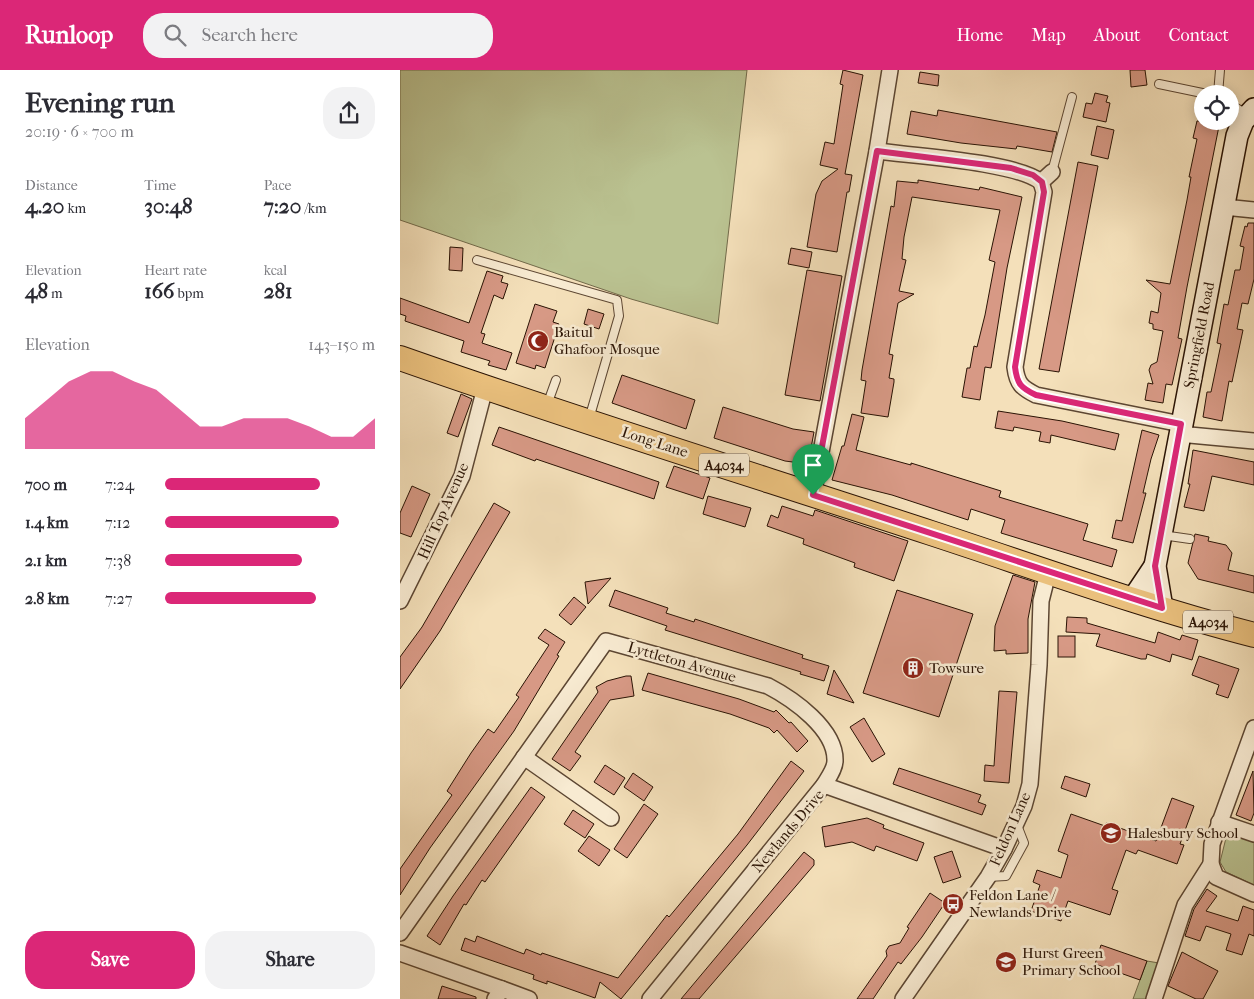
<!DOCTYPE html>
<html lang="en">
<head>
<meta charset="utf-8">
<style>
  :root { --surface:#fff; --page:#f2f2f3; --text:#2b2b33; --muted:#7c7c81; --accent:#db2777 }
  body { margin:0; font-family:"IM FELL French Canon",serif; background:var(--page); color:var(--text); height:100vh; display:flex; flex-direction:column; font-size:19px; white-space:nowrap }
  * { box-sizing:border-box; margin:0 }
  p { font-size:16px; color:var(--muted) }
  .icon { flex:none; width:28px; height:28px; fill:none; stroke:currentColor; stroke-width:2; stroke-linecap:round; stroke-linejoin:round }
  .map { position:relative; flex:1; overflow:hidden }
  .drawer { display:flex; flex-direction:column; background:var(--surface); width:400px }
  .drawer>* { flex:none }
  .controls { position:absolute; left:794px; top:15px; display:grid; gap:10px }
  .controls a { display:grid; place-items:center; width:45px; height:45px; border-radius:50%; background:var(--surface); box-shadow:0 2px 12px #0003; font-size:25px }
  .pin { position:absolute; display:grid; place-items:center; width:42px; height:42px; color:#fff; margin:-51px -21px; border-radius:50% 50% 50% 0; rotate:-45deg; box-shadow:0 0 5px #0007 }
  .pin .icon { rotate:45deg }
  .round { display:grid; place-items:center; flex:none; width:52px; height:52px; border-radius:20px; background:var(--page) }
  .summary { display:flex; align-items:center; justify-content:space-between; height:85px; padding:0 25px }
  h1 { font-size:28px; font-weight:800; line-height:38px }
  .figures { display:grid; grid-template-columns:repeat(3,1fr); gap:8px; height:85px; padding:5px 25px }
  .figures div { display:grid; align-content:center }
  .figures b { font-size:21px; font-weight:800 }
  .figures small { font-size:14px; font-weight:400 }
  .figures p { font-size:14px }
  .chart { height:140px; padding:10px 25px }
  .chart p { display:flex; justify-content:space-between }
  .chart svg { width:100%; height:90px; margin-top:5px; fill:var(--accent); opacity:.7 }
  .primary-button { display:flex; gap:10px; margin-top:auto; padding:10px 25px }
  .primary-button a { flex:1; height:58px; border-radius:20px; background:var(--accent); color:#fff; font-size:20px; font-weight:800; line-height:58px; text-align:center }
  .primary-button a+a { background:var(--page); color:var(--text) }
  ul { padding:0 25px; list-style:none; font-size:16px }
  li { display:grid; grid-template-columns:80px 60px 1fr; align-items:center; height:38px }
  li i { height:12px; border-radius:6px; background:var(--accent) }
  header { display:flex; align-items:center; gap:30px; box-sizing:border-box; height:70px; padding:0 25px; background:var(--accent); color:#fff }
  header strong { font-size:24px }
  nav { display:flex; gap:28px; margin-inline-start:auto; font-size:18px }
  .search { width:350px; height:45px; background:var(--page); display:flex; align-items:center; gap:12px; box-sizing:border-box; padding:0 18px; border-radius:20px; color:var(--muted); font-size:19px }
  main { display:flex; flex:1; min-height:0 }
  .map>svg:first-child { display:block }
  .green { fill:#bac291; stroke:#726a4a }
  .building { fill:#d79985; stroke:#2a1304 }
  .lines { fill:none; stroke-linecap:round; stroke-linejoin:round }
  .lane-casing { stroke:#5c4632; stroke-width:10 }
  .street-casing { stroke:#5c4632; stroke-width:18 }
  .secondary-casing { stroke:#2a1304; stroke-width:24 }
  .primary-casing { stroke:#2a1304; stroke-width:26 }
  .lane { stroke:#f8ebd2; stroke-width:8 }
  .street { stroke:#f8ebd2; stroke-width:15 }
  .secondary { stroke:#f8ebd2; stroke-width:21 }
  .primary { stroke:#eac07d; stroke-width:24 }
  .route-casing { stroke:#fff; stroke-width:10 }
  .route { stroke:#db2777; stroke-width:6 }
  .labels { text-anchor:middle; stroke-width:5; stroke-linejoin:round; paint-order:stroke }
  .shield { fill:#f8ebd2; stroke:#685442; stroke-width:1 }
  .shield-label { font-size:14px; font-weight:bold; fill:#2a1304 }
  .poi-label { font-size:15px; fill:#2a1304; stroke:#f8ebd2; text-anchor:start }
  .street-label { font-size:15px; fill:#2a1304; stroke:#f8ebd2 }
</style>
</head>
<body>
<header>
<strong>Runloop</strong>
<div class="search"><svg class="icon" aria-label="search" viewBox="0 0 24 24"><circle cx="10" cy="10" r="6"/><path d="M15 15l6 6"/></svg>Search here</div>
<nav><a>Home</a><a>Map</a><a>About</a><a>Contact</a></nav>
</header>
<main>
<section class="drawer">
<div class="summary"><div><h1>Evening run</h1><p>20:19 · 6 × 700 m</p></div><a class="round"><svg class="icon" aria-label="share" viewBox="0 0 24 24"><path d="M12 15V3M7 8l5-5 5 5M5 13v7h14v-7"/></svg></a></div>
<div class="figures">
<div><p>Distance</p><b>4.20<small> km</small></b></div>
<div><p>Time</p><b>30:48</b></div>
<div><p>Pace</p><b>7:20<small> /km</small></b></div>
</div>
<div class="figures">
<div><p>Elevation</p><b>48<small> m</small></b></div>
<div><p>Heart rate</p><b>166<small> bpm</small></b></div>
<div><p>kcal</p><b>281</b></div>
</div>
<div class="chart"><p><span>Elevation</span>143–150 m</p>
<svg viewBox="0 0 160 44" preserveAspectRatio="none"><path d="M0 44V29L10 20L20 11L30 6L40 6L50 11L60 15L70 24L80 33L90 33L100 29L110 29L120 29L130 33L140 38L150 38L160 29V44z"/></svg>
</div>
<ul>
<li><b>700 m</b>7:24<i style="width:74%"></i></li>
<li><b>1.4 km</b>7:12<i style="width:83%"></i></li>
<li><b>2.1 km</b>7:38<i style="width:65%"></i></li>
<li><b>2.8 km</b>7:27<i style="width:72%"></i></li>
</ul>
<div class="primary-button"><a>Save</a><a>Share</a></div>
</section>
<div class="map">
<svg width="854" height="929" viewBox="0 0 854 929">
  <rect width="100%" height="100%" fill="#f4e0ba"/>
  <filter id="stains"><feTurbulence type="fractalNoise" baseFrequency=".004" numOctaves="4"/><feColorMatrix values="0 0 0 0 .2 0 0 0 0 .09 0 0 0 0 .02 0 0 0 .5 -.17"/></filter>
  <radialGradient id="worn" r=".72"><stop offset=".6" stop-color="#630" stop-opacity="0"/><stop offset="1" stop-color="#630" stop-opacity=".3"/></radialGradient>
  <g class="green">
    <polygon points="0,0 347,0 318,254 231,229 0,150"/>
    <polygon points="827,764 854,771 854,815 826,802 820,792"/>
    <polygon points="747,891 759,893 748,929 733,929"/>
  </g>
  <g class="building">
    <polygon points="443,0 463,5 445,104 452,105 449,122 447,122 437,182 407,177 416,124 422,111 438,99 420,95 425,72 434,74 443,15 440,14"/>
    <polygon points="730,0 745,0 747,15 731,17"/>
    <polygon points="520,2 539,5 538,16 518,13"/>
    <polygon points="695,23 708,26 706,32 710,33 706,52 683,47 686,33 692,34"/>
    <polygon points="538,40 657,62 652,82 617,76 616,79 561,73 507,64 511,41 537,46"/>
    <polygon points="797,51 820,51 787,217 778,268 782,269 772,315 766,314 763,333 745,330 748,313 753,314 749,300 751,295 757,292 763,261 753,259 753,254 749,253 751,241 758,243 761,223 746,210 770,214 787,130 791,107 789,107 797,69 793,68"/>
    <polygon points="697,56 714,60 708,89 691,85"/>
    <polygon points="678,92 698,96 659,302 639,299"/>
    <polygon points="518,110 579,120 580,117 622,127 607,198 591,298 585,297 580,330 562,327 567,298 570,298 574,276 577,277 585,245 595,192 589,190 600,140 512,127 504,167 502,189 506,190 499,221 514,224 498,233 489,284 493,285 489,308 494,309 494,312 488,347 461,343 466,311 461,310 462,300 491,136 494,137 497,111 518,113"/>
    <polygon points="848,153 854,153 854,209 848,234 842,233 837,259 843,260 832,312 829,311 822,351 803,347 807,322 811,322 821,274 817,273 824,234 828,235 835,200 840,200 844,177 840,176 845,156 847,157"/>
    <polygon points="50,177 63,178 62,201 49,200"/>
    <polygon points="391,178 412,182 409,198 388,194"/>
    <polygon points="407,200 442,206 420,331 385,325"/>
    <polygon points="87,201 103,206 101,212 108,214 103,229 94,225 81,263 85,264 82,273 112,283 106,300 88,295 90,291 61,282 64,271 5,251 6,246 0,244 0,228 69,253"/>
    <polygon points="135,234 157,241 153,252 159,254 145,298 136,295 135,299 116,293"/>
    <polygon points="188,239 204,244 199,259 184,254"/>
    <polygon points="222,305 295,330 286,359 212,333"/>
    <polygon points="61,324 72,329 58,367 47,363"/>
    <polygon points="323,337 393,359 414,362 408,394 385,391 314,368"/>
    <polygon points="598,341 662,351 719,364 715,380 651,365 650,373 639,371 641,362 614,357 613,361 595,358"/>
    <polygon points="452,344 464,347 456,380 511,395 511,393 601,421 599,427 688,454 683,470 717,480 712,497 601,463 605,450 571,439 568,450 492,425 432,410 442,376 444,376"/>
    <polygon points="99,357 259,412 254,429 136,389 135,391 92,375"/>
    <polygon points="742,360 759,365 751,389 743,423 746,423 733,473 712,468 716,450 722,451"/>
    <polygon points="793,380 854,392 854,415 812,406 804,441 784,437 790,414 788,414"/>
    <polygon points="274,396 310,408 303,429 266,417"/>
    <polygon points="12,416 30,424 11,467 0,463 0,443"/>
    <polygon points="308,426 351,438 345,457 303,444"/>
    <polygon points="94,433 110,442 40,561 0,619 0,587 22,557"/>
    <polygon points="382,436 413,446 415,440 508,471 494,511 454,497 455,493 403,474 404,469 367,456 371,445 378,448"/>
    <polygon points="795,464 809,467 808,471 826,475 832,483 828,500 854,506 854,523 798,509 788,493"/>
    <polygon points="613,505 635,512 628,549 628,583 606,584 606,580 594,581 595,556"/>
    <polygon points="211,508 188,534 185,512"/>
    <polygon points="215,520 268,538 266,543 294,552 295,549 403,585 402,588 429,596 424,611 400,604 401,602 265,560 267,556 209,536"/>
    <polygon points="497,520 573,544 539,647 463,623"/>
    <polygon points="174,527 186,537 171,555 159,545"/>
    <polygon points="667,547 687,548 687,553 755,573 758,562 780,570 782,565 798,570 792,590 772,584 770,592 747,584 746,589 741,589 696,576 700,564 666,562"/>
    <polygon points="145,559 165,572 157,585 159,586 114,661 30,778 0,825 0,799 52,725 47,721 71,683 88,659 94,663 119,627 116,625 149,575 138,568"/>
    <rect x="658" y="566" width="17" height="21"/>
    <polygon points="799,586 839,599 828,628 816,624 819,615 792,605"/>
    <polygon points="434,600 454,633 427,624"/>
    <polygon points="248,603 339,629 374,642 376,640 389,653 391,652 408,671 397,682 377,660 374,663 369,658 330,644 242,620"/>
    <polygon points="226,606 231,606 234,626 210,630 175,682 181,686 170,701 152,689 198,622 196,617 207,611"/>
    <polygon points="599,621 617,622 609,713 584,711 585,695 594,696"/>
    <polygon points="464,648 485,684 472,692 450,657"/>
    <polygon points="391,691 404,701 347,775 221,929 200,912 195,928 147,911 147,914 133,909 134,905 61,880 65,868 75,872 77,866 124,884 126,879 141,885 142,883 218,908 267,845 269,847 338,764"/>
    <polygon points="205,695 225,708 214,725 194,712"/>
    <polygon points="499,698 581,725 578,732 586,735 582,745 493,714"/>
    <polygon points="853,701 854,743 851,751 836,745"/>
    <polygon points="233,703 253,717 244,731 224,717"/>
    <polygon points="665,706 690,714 686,727 661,718"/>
    <polygon points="131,717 145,727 85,812 82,810 66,835 64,834 40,875 27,866 53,826"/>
    <polygon points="772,728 794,736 780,774 784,775 777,794 738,780 736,784 726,780 712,819 718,821 710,845 668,831 661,851 631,841 640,815 633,812 637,800 661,808 668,785 658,781 671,744 705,756 706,753 756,771"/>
    <polygon points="244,734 258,744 227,788 214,779"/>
    <polygon points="173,740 194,754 185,768 164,754"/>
    <polygon points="467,748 484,755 483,758 524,773 517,791 476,776 474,781 452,772 425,777 422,757"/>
    <polygon points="189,766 210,780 199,796 178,781"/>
    <polygon points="552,781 561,807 543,813 534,787"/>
    <polygon points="404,782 414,790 414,795 299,929 281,929"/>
    <polygon points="807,819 817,826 806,841 838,851 843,836 854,840 854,866 849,864 842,885 826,880 831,864 806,856 800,871 785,866 794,839"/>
    <polygon points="530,823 545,833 522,867 501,894 498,892 473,929 457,929 487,886 486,881 489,876 500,873 509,858 507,857"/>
    <polygon points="701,875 747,891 740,910 695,894"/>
    <polygon points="782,882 818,901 803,929 796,929 768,916"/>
    <polygon points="42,916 76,927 76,929 38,929"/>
  </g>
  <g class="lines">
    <g class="lane-casing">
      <g id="lane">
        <polyline points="759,14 807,24"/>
        <polyline points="818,24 820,0"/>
        <polyline points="830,34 846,44"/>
        <polyline points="652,102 672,27"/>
        <polyline points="77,190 217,230 219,246 189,349"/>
        <polyline points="147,335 156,310"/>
        <polyline points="762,465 790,469"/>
        <polyline points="588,807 606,806 624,773 617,755"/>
      </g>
    </g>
    <g class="street-casing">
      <g id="street">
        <path d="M477,81C514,86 616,92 641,112L652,102"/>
        <path d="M641,112L644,122L615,297C617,314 622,318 636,325L781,354"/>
        <polyline points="824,137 854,140"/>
        <polyline points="779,364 854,371"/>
        <polyline points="413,425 477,81 490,0"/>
        <polyline points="0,531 62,406 85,318"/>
        <polyline points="854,658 812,774 811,794 816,807 854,824"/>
        <polyline points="124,687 211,748"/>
        <polyline points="819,752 854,764"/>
        <path d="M0,863L206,571L368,616C393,629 436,659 435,691C435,699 428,708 424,715"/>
        <polyline points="0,883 102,919"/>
        <polyline points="95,929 102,919 129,929"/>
        <polyline points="250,929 424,715 604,779"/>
        <polyline points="503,929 588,807 604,779 624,736 630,714 639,595 641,531 648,503"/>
        <polyline points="754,929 785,835 811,794"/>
      </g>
    </g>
    <g class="secondary-casing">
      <g id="secondary">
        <polyline points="733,529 755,496"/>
        <polyline points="762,538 755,496 837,66 843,51 854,39"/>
      </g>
    </g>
    <g class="primary-casing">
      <path id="primary" d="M0,288C176,350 354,405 531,463C638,498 745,537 854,565"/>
    </g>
    <use href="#lane" class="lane"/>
    <use href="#street" class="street"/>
    <use href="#secondary" class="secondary"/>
    <use href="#primary" class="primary"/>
  </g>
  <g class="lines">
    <g class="route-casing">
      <path id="route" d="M477,81L611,98L633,105L642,112L644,122L615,297C617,314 621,318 636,325L781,354L755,496L762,538L413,425Z"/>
    </g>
    <use href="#route" class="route"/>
  </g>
  <defs>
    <g id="mosque-disc" transform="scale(1.125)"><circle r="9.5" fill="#8f2418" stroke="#f8ebd2"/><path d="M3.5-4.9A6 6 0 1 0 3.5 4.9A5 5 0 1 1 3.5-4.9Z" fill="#fff"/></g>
    <g id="building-disc" transform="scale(1.125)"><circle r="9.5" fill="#8f2418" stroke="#f8ebd2"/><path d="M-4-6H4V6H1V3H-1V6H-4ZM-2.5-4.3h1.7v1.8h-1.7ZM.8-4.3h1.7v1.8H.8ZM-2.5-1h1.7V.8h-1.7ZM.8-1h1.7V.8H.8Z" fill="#fff"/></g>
    <g id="school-disc" transform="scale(1.125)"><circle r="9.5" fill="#8f2418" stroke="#f8ebd2"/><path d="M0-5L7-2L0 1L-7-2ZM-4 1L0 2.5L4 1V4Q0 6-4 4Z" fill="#fff"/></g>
    <g id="bus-disc" transform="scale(1.125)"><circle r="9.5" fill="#8f2418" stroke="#f8ebd2"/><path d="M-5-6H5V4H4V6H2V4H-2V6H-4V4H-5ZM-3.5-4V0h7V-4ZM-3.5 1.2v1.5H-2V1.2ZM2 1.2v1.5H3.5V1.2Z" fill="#fff"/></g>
  </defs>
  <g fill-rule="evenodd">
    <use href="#mosque-disc" x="138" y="271"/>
    <use href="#building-disc" x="513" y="598"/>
    <use href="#school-disc" x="711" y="763"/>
    <use href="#bus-disc" x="553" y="834"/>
    <use href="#school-disc" x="606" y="892"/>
  </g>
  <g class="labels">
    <g class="shield">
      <rect x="299" y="383.5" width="50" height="23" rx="4"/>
      <rect x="783" y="540.5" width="50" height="23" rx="4"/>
    </g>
    <g class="shield-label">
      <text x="324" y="400">A4034</text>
      <text x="808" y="557">A4034</text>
    </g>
    <g class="poi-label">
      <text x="154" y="267">Baitul<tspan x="154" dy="17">Ghafoor Mosque</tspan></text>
      <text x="529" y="603">Towsure</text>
      <text x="727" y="768">Halesbury School</text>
      <text x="569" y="830">Feldon Lane /<tspan x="569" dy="17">Newlands Drive</tspan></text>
      <text x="622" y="888">Hurst Green<tspan x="622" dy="17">Primary School</tspan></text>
    </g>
    <g class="street-label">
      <text transform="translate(799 265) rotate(-79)" y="5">Springfield Road</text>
      <text transform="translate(255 372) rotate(18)" y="5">Long Lane</text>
      <text transform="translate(43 441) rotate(-66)" y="5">Hill Top Avenue</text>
      <text transform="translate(282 592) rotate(16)" y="5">Lyttleton Avenue</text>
      <text transform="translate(610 759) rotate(-66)" y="5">Feldon Lane</text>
      <text transform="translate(388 761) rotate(-50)" y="5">Newlands Drive</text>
    </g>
  </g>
  <rect width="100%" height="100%" filter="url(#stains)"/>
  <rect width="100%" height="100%" fill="url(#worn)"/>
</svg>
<div class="controls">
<a><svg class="icon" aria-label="locate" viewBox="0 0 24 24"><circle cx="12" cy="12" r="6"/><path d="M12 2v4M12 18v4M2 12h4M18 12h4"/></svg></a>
</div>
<div class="pin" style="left:413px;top:425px;background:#1e9e55"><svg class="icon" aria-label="arrive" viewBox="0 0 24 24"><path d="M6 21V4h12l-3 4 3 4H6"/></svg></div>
</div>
</main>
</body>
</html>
